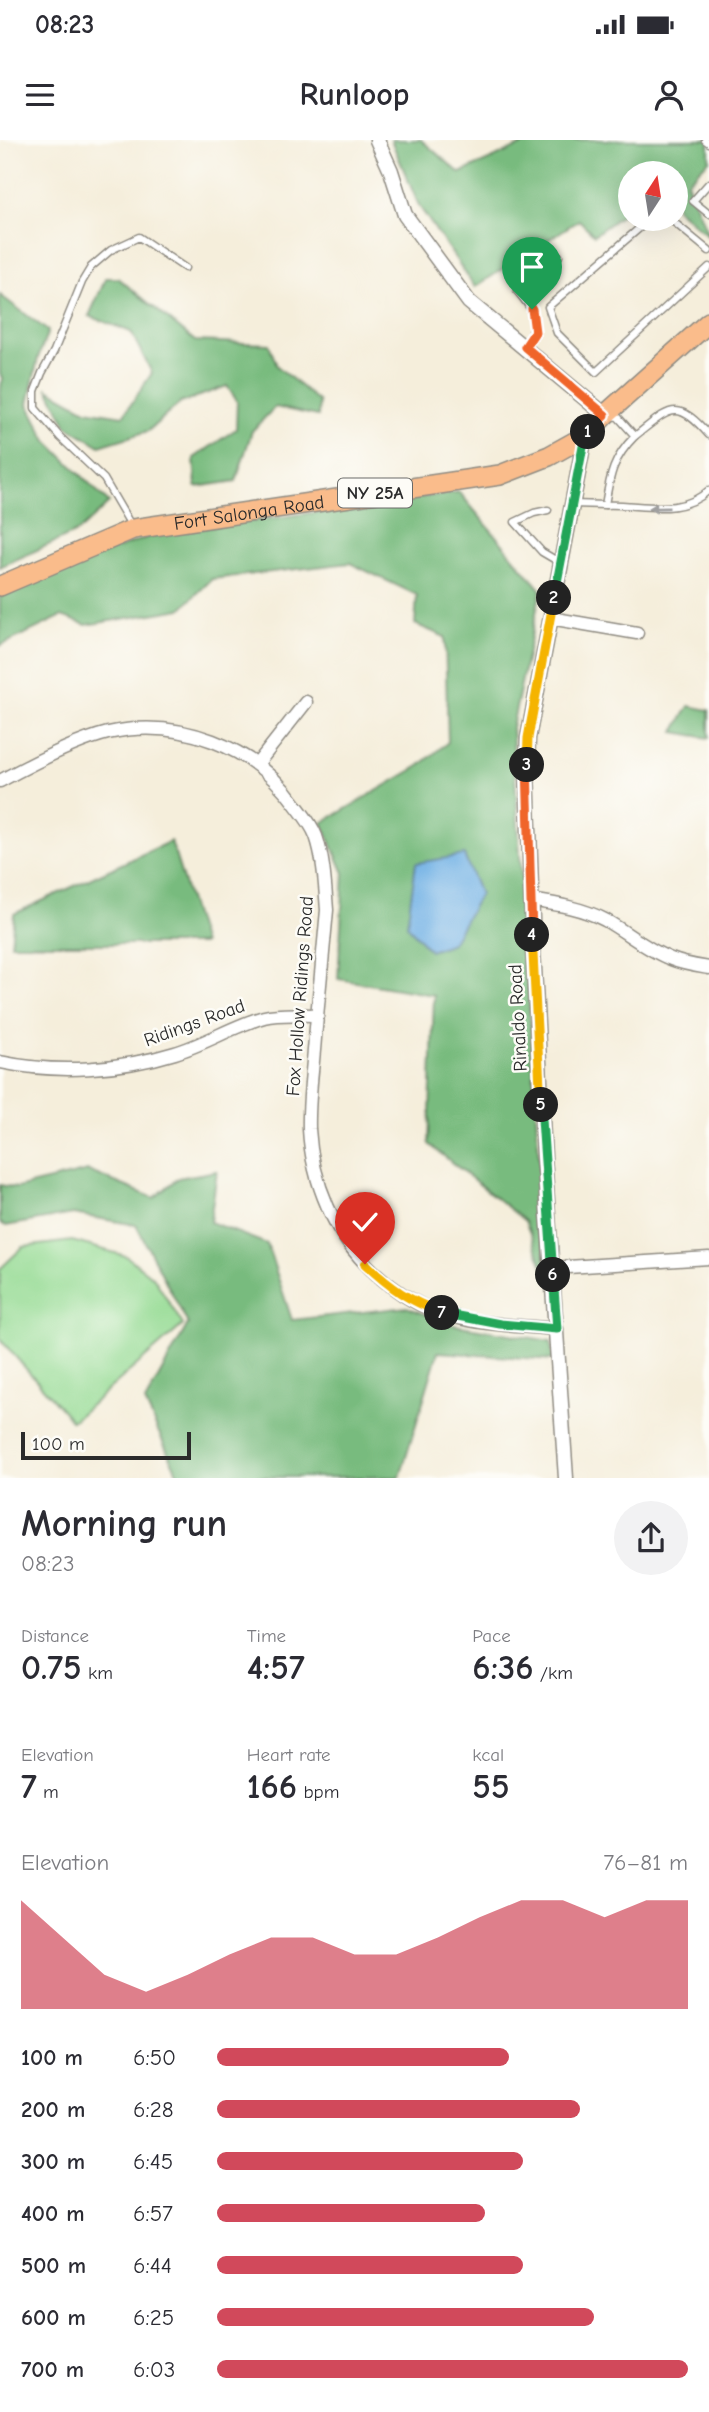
<!DOCTYPE html>
<html lang="en">
<head>
<meta charset="utf-8">
<style>
  :root { --surface:#fff; --page:#f2f2f3; --text:#2b2b33; --muted:#7c7c81; --accent:#d1495b }
  body { margin:0; font-family:"Comic Neue",sans-serif; background:var(--page); color:var(--text); height:100vh; display:flex; flex-direction:column; font-size:26px; white-space:nowrap }
  * { box-sizing:border-box; margin:0 }
  p { font-size:23px; color:var(--muted) }
  .icon { flex:none; width:38px; height:38px; fill:none; stroke:currentColor; stroke-width:2; stroke-linecap:round; stroke-linejoin:round }
  .map { position:relative; height:1338px; overflow:hidden }
  .side { display:flex; flex-direction:column; background:var(--surface); flex:1 }
  .side>* { flex:none }
  .needle { width:46px; rotate:12deg }
  .fabs { position:absolute; left:618px; top:21px; display:grid; gap:14px }
  .fabs a { display:grid; place-items:center; width:70px; height:70px; border-radius:50%; background:var(--surface); box-shadow:0 7px 28px #0002; font-size:35px }
  .scale { position:absolute; left:21px; bottom:18px; width:170px; box-sizing:border-box; padding-left:7px; border:4px solid #2b2b2b; border-top:0; font-size:19px; line-height:24px; white-space:nowrap; color:#2b2b2b; -webkit-text-stroke:5px #fdfcf7; paint-order:stroke }
  .pin { position:absolute; display:grid; place-items:center; width:60px; height:60px; color:#fff; margin:-72px -30px; border-radius:50% 50% 50% 0; rotate:-45deg; box-shadow:0 0 7px #0007 }
  .pin .icon { rotate:45deg }
  .km { position:absolute; width:35px; height:35px; margin:-18px; border-radius:50%; background:#222; color:#fff; font-size:19px; line-height:35px; text-align:center }
  .round { display:grid; place-items:center; flex:none; width:74px; height:74px; border-radius:37px; background:var(--page) }
  .overview { display:flex; align-items:center; justify-content:space-between; height:119px; padding:0 21px }
  h1 { font-size:38px; font-weight:800; line-height:52px }
  .figures { display:grid; grid-template-columns:repeat(3,1fr); gap:10px; height:119px; padding:7px 21px }
  .figures div { display:grid; align-content:center }
  .figures b { font-size:35px; font-weight:800 }
  .figures small { font-size:19px; font-weight:400 }
  .figures p { font-size:19px }
  .chart { height:196px; padding:14px 21px }
  .chart p { display:flex; justify-content:space-between }
  .chart svg { width:100%; height:126px; margin-top:7px; fill:var(--accent); opacity:.7 }
  ul { padding:0 21px; list-style:none; font-size:23px }
  li { display:grid; grid-template-columns:112px 84px 1fr; align-items:center; height:52px }
  li i { height:18px; border-radius:9px; background:var(--accent) }
  .status { display:flex; justify-content:space-between; align-items:center; height:49px; padding:0 35px; background:var(--surface); direction:ltr }
  .status svg { height:19px; fill:currentColor }
  header { display:flex; justify-content:space-between; align-items:center; height:91px; padding:0 21px; background:var(--surface); font-size:32px; font-weight:800 }
  .map>svg:first-child { display:block }
  .green { fill:#96db94; stroke:#608360; stroke-width:2 }
  .forest { fill:#78bb7e; stroke:#527354; stroke-width:2 }
  .water { fill:#71b1e5; stroke:#4e6e88; stroke-width:2 }
  .lines { fill:none; stroke-linecap:round; stroke-linejoin:round }
  .service-casing { stroke:#908c83; stroke-width:9 }
  .minor-casing { stroke:#908c83; stroke-width:15 }
  .tertiary-casing { stroke:#908c83; stroke-width:17 }
  .primary-casing { stroke:#908c83; stroke-width:22 }
  .service { stroke:#fff; stroke-width:6 }
  .minor { stroke:#fff; stroke-width:12 }
  .tertiary { stroke:#fff; stroke-width:14 }
  .primary { stroke:#fabc8b; stroke-width:19 }
  .oneway { fill:#a0a0a0 }
  .split-1-casing { stroke:#fff; stroke-width:14 }
  .split-2-casing { stroke:#fff; stroke-width:14 }
  .split-3-casing { stroke:#fff; stroke-width:14 }
  .split-4-casing { stroke:#fff; stroke-width:14 }
  .split-5-casing { stroke:#fff; stroke-width:14 }
  .split-6-casing { stroke:#fff; stroke-width:14 }
  .split-7-casing { stroke:#fff; stroke-width:14 }
  .split-8-casing { stroke:#fff; stroke-width:14 }
  .split-1 { stroke:#f0652b; stroke-width:9 }
  .split-2 { stroke:#22a559; stroke-width:9 }
  .split-3 { stroke:#f5b400; stroke-width:9 }
  .split-4 { stroke:#f0652b; stroke-width:9 }
  .split-5 { stroke:#f5b400; stroke-width:9 }
  .split-6 { stroke:#22a559; stroke-width:9 }
  .split-7 { stroke:#22a559; stroke-width:9 }
  .split-8 { stroke:#f5b400; stroke-width:9 }
  .labels { text-anchor:middle; stroke-width:5; stroke-linejoin:round; paint-order:stroke }
  .shield { fill:#fdfcf7; stroke:#6a6a68; stroke-width:2 }
  .shield-label { font-size:18px; font-weight:bold; fill:#2b2b2b }
  .street-label { font-size:19px; fill:#2b2b2b; stroke:#fdfcf7 }
</style>
</head>
<body>
<div class="status"><b>08:23</b><svg viewBox="0 0 49 12"><path d="M0 12V9h3v3zM5 12V6h3v6zM10 12V3h3v9zM15 12V0h3v12zM26 1h20v11H26zM47 4h2v5h-2z"/></svg></div>
<header><svg class="icon" aria-label="menu" viewBox="0 0 24 24"><path d="M4 6h16M4 12h16M4 18h16"/></svg>Runloop<svg class="icon" aria-label="person" viewBox="0 0 24 24"><circle cx="12" cy="8" r="4"/><path d="M4 21q1-7 8-7t8 7"/></svg></header>
<div class="map">
<svg width="709" height="1338" viewBox="0 0 709 1338">
  <rect width="100%" height="100%" fill="#fdfcf7"/>
  <filter id="ink" filterUnits="userSpaceOnUse"><feTurbulence type="fractalNoise" baseFrequency=".0143" numOctaves="2"/><feDisplacementMap in="SourceGraphic" scale="14" xChannelSelector="R" yChannelSelector="G"/><feConvolveMatrix kernelMatrix="1 2 1 2 8 2 1 2 1" color-interpolation-filters="sRGB"/></filter>
  <filter id="wash" filterUnits="userSpaceOnUse"><feTurbulence type="fractalNoise" baseFrequency=".00686" numOctaves="4" result="noise"/><feDisplacementMap in="SourceGraphic" scale="28" xChannelSelector="R" yChannelSelector="G"/><feGaussianBlur stdDeviation="1.57" result="paint"/><feColorMatrix in="noise" values="0 0 0 0 0 0 0 0 0 0 0 0 0 0 0 0 0 1.4 0 .05"/><feComposite in="paint" operator="in"/></filter>
  <g filter="url(#wash)">
    <rect width="100%" height="100%" fill="#f5eedb"/>
    <polygon class="green" points="72,1101 126,1116 154,1138 183,1185 72,1281 0,1199 0,1129 23,1107"/>
    <g class="forest">
      <polygon points="391,0 421,0 460,33 533,0 709,0 709,20 687,42 709,97 676,68 676,33 630,33 630,69 594,95 579,80 475,147 419,66"/>
      <polygon points="106,138 118,138 195,201 269,204 277,226 319,262 318,276 275,267 252,291 236,341 196,347 194,318 236,289 237,261 227,246 180,263 148,291 100,306 67,286 48,249 86,270 123,276 152,233 131,192 89,176"/>
      <polygon points="0,155 48,191 38,218 28,264 47,301 109,363 79,391 0,427 0,259 2,238 0,234"/>
      <polygon points="459,352 541,450 512,587 546,1134 525,1081 429,1004 434,855 338,839 344,733 322,683 419,626 448,602 445,497 415,484 417,455 350,423 212,439 181,469 86,485 62,476 0,506 0,457 64,428 153,395"/>
      <polygon points="689,566 709,570 709,598 674,592"/>
      <polygon points="171,701 203,804 11,804 14,774"/>
      <polygon points="88,1031 154,1058 178,1038 217,1031 210,1082 267,1104 292,1180 407,1167 449,1184 551,1201 553,1220 438,1212 400,1337 179,1337 145,1262 188,1184 136,1085 73,1074 6,1086 0,1083 0,1045 17,1048"/>
    </g>
    <polygon class="water" points="464,715 480,754 452,803 430,811 407,785 416,723"/>
  </g>
  <g filter="url(#ink)">
    <g class="lines">
      <g class="service-casing">
        <g id="service">
          <polyline points="705,0 709,3"/>
          <polyline points="709,43 693,61 709,74"/>
          <polyline points="650,79 548,167 557,193 596,232 709,127"/>
          <polyline points="670,79 709,111"/>
          <path d="M525,207C541,181 536,173 517,151L559,116"/>
          <path d="M635,296C670,269 676,257 709,295"/>
          <path d="M572,364L605,365C610,335 613,318 635,296L618,277L610,276"/>
          <path d="M605,365C641,363 679,378 709,350"/>
          <polyline points="548,370 534,373 515,382 542,412 559,422"/>
          <polyline points="132,387 104,339 60,297 35,268 35,251 42,233 54,211 82,142 91,127 111,110 139,97 185,128"/>
        </g>
      </g>
      <g class="minor-casing">
        <g id="minor">
          <polyline points="550,478 637,493"/>
          <polyline points="258,623 306,562"/>
          <path d="M0,641C31,624 73,602 108,593C178,577 254,606 296,665C303,674 312,685 316,696C324,719 325,746 327,770C323,813 319,855 315,898C313,927 308,959 309,989C312,1042 334,1095 373,1131C396,1152 421,1169 451,1176C485,1185 522,1186 557,1189"/>
          <path d="M531,760C556,764 582,768 605,780C628,793 647,810 671,819C683,824 697,826 709,828"/>
          <path d="M0,922C57,934 120,930 175,913C205,904 233,886 264,877C281,873 300,875 317,875"/>
          <polyline points="552,1128 709,1118"/>
        </g>
      </g>
      <g class="tertiary-casing">
        <g id="tertiary">
          <polyline points="377,0 391,31 405,75 469,162 605,275"/>
          <polyline points="566,1338 544,1016 533,809 527,628 528,598 585,296"/>
        </g>
      </g>
      <g class="primary-casing">
        <g id="primary">
          <path id="s1" d="M0,446L133,389L500,335L549,316L585,296L605,275L709,182"/>
        </g>
      </g>
      <use href="#service" class="service"/>
      <use href="#minor" class="minor"/>
      <use href="#tertiary" class="tertiary"/>
      <use href="#primary" class="primary"/>
    </g>
    <defs><path id="oneway-solid" d="M-6-.8H1V-3.2L6.5 0L1 3.2V.8H-6Z" transform="scale(1.75)"/></defs>
    <use class="oneway" href="#oneway-solid" transform="translate(659 368) rotate(179)"/>
  </g>
  <g class="lines" filter="url(#ink)">
    <g class="split-1-casing">
      <polyline id="split-1" points="532,169 535,192 525,207 605,275 588,292"/>
    </g>
    <g class="split-2-casing">
      <polyline id="split-2" points="554,458 585,296 588,292"/>
    </g>
    <g class="split-3-casing">
      <polyline id="split-3" points="527,625 528,598 554,458"/>
    </g>
    <g class="split-4-casing">
      <polyline id="split-4" points="527,625 532,795"/>
    </g>
    <g class="split-5-casing">
      <polyline id="split-5" points="532,795 541,965"/>
    </g>
    <g class="split-6-casing">
      <polyline id="split-6" points="541,965 553,1135"/>
    </g>
    <g class="split-7-casing">
      <polyline id="split-7" points="442,1173 500,1184 557,1189 553,1135"/>
    </g>
    <g class="split-8-casing">
      <path id="split-8" d="M365,1124C392,1149 408,1160 442,1173"/>
    </g>
    <use href="#split-1" class="split-1"/>
    <use href="#split-2" class="split-2"/>
    <use href="#split-3" class="split-3"/>
    <use href="#split-4" class="split-4"/>
    <use href="#split-5" class="split-5"/>
    <use href="#split-6" class="split-6"/>
    <use href="#split-7" class="split-7"/>
    <use href="#split-8" class="split-8"/>
  </g>
  <g class="labels">
    <rect class="shield" x="338" y="338.5" width="74" height="29" rx="5"/>
    <g class="shield-label">
      <text x="375" y="359">NY 25A</text>
    </g>
    <g class="street-label">
      <text dy="7" stroke="none"><textPath href="#s1" startOffset="262">Fort Salonga Road</textPath></text>
      <text transform="translate(299 856) rotate(-86)" y="7">Fox Hollow Ridings Road</text>
      <text transform="translate(517 878) rotate(-93)" y="7">Rinaldo Road</text>
      <text transform="translate(194 882) rotate(-20)" y="7">Ridings Road</text>
    </g>
  </g>
</svg>
<div class="fabs">
<a><svg class="needle" viewBox="-14 -14 28 28"><path d="M0-13l5 13h-10z" fill="#e53935"/><path d="M0 13l5-13h-10z" fill="#7c7c81"/></svg></a>
</div>
<div class="scale">100 m</div>
<div class="pin" style="left:532px;top:169px;background:#1e9e55"><svg class="icon" aria-label="arrive" viewBox="0 0 24 24"><path d="M6 21V4h12l-3 4 3 4H6"/></svg></div>
<div class="pin" style="left:365px;top:1124px;background:#d93025"><svg class="icon" aria-label="check" viewBox="0 0 24 24"><path d="M5 12l5 5 9-10"/></svg></div>
<b class="km" style="left:588px;top:292px">1</b>
<b class="km" style="left:554px;top:458px">2</b>
<b class="km" style="left:527px;top:625px">3</b>
<b class="km" style="left:532px;top:795px">4</b>
<b class="km" style="left:541px;top:965px">5</b>
<b class="km" style="left:553px;top:1135px">6</b>
<b class="km" style="left:442px;top:1173px">7</b>
</div>
<section class="side">
<div class="overview"><div><h1>Morning run</h1><p>08:23</p></div><a class="round"><svg class="icon" aria-label="share" viewBox="0 0 24 24"><path d="M12 15V3M7 8l5-5 5 5M5 13v7h14v-7"/></svg></a></div>
<div class="figures">
<div><p>Distance</p><b>0.75<small> km</small></b></div>
<div><p>Time</p><b>4:57</b></div>
<div><p>Pace</p><b>6:36<small> /km</small></b></div>
</div>
<div class="figures">
<div><p>Elevation</p><b>7<small> m</small></b></div>
<div><p>Heart rate</p><b>166<small> bpm</small></b></div>
<div><p>kcal</p><b>55</b></div>
</div>
<div class="chart"><p><span>Elevation</span>76–81 m</p>
<svg viewBox="0 0 160 44" preserveAspectRatio="none"><path d="M0 44V6L10 19L20 32L30 38L40 32L50 25L60 19L70 19L80 25L90 25L100 19L110 12L120 6L130 6L140 12L150 6L160 6V44z"/></svg>
</div>
<ul>
<li><b>100 m</b>6:50<i style="width:62%"></i></li>
<li><b>200 m</b>6:28<i style="width:77%"></i></li>
<li><b>300 m</b>6:45<i style="width:65%"></i></li>
<li><b>400 m</b>6:57<i style="width:57%"></i></li>
<li><b>500 m</b>6:44<i style="width:65%"></i></li>
<li><b>600 m</b>6:25<i style="width:80%"></i></li>
<li><b>700 m</b>6:03<i style="width:100%"></i></li>
</ul>
</section>
</body>
</html>
